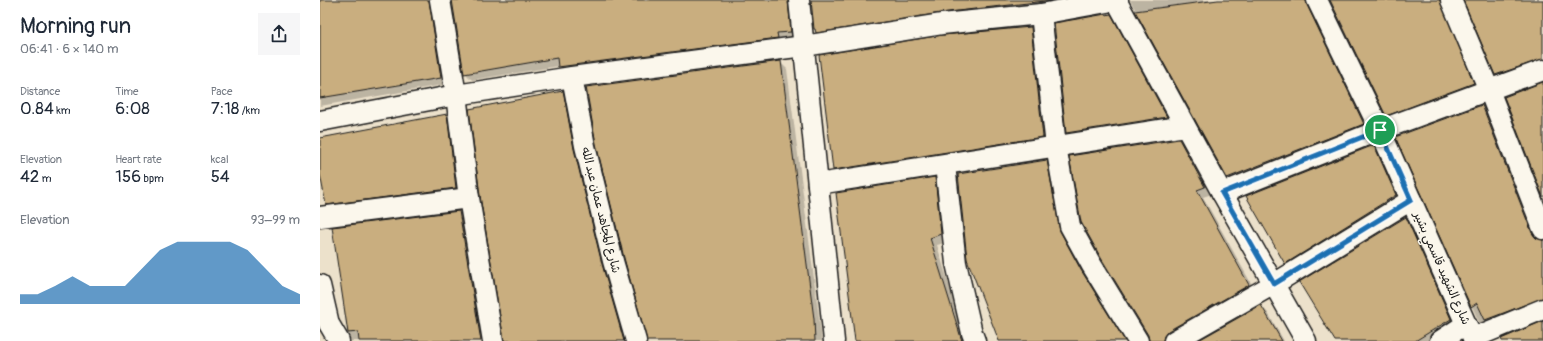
<!DOCTYPE html>
<html lang="en">
<head>
<meta charset="utf-8">
<style>
  :root { --surface:#fff; --page:#f6f6f7; --text:#1f2937; --muted:#747a83; --accent:#1f6fb2 }
  body { margin:0; font-family:Pangolin,"Playpen Sans Arabic",sans-serif; background:var(--page); color:var(--text); height:100vh; display:flex; flex-direction:column; font-size:15px; white-space:nowrap }
  * { box-sizing:border-box; margin:0 }
  p { font-size:13px; color:var(--muted) }
  .icon { flex:none; width:22px; height:22px; fill:none; stroke:currentColor; stroke-width:2; stroke-linecap:round; stroke-linejoin:round }
  .map { position:relative; flex:1; overflow:hidden }
  .side { display:flex; flex-direction:column; background:var(--surface); width:320px }
  .side>* { flex:none }
  .pin { position:absolute; display:grid; place-items:center; width:34px; height:34px; color:#fff; margin:-17px; border:2px solid #fff; border-radius:50%; box-shadow:0 1px 4px #0007 }
  .round { display:grid; place-items:center; flex:none; width:42px; height:42px; border-radius:0px; background:var(--page) }
  .overview { display:flex; align-items:center; justify-content:space-between; height:68px; padding:0 20px }
  h1 { font-size:22px; font-weight:600; line-height:30px }
  .figures { display:grid; grid-template-columns:repeat(3,1fr); gap:6px; height:68px; padding:4px 20px }
  .figures div { display:grid; align-content:center }
  .figures b { font-size:17px; font-weight:600 }
  .figures small { font-size:11px; font-weight:400 }
  .figures p { font-size:11px }
  .chart { height:112px; padding:8px 20px }
  .chart p { display:flex; justify-content:space-between }
  .chart svg { width:100%; height:72px; margin-top:4px; fill:var(--accent); opacity:.7 }
  main { display:flex; flex:1; min-height:0 }
  .map>svg:first-child { display:block }
  .shadow { fill:#0003 }
  .building { fill:#c9ae7f; stroke:#1c1c1c }
  .lines { fill:none; stroke-linecap:round; stroke-linejoin:round }
  .minor-casing { stroke:#1c1c1c; stroke-width:23 }
  .minor { stroke:#fbf7ec; stroke-width:20 }
  .route-casing { stroke:#fff; stroke-width:8 }
  .route { stroke:#1f6fb2; stroke-width:5 }
  .labels { text-anchor:middle; stroke-width:3; stroke-linejoin:round; paint-order:stroke }
  .street-label { font-size:12px; fill:#1c1c1c; stroke:#fbf7ec }
</style>
</head>
<body>
<main>
<section class="side">
<div class="overview"><div><h1>Morning run</h1><p>06:41 · 6 × 140 m</p></div><a class="round"><svg class="icon" aria-label="share" viewBox="0 0 24 24"><path d="M12 15V3M7 8l5-5 5 5M5 13v7h14v-7"/></svg></a></div>
<div class="figures">
<div><p>Distance</p><b>0.84<small> km</small></b></div>
<div><p>Time</p><b>6:08</b></div>
<div><p>Pace</p><b>7:18<small> /km</small></b></div>
</div>
<div class="figures">
<div><p>Elevation</p><b>42<small> m</small></b></div>
<div><p>Heart rate</p><b>156<small> bpm</small></b></div>
<div><p>kcal</p><b>54</b></div>
</div>
<div class="chart"><p><span>Elevation</span>93–99 m</p>
<svg viewBox="0 0 160 44" preserveAspectRatio="none"><path d="M0 44V38L10 38L20 33L30 27L40 33L50 33L60 33L70 22L80 11L90 6L100 6L110 6L120 6L130 11L140 22L150 33L160 38V44z"/></svg>
</div>
</section>
<div class="map">
<svg width="1223" height="341" viewBox="0 0 1223 341">
  <rect width="100%" height="100%" fill="#ece1cb"/>
  <filter id="ink" filterUnits="userSpaceOnUse"><feTurbulence type="fractalNoise" baseFrequency=".025" numOctaves="2"/><feDisplacementMap in="SourceGraphic" scale="8" xChannelSelector="R" yChannelSelector="G"/><feConvolveMatrix kernelMatrix="1 2 1 2 8 2 1 2 1" color-interpolation-filters="sRGB"/></filter>
  <g filter="url(#ink)">
    <g class="shadow">
      <polygon points="0,0 118,0 128,84 0,106"/>
      <polygon points="133,0 477,0 477,38 246,74 239,66 152,80 145,73"/>
      <polygon points="492,0 776,0 503,39 497,32"/>
      <polygon points="810,0 995,0 1050,131 915,185 908,178"/>
      <polygon points="1011,0 1129,0 1160,90 1074,122 1067,115"/>
      <polygon points="1145,0 1223,0 1223,67 1183,82 1176,75"/>
      <polygon points="790,14 796,21 853,124 754,139 747,133 735,24"/>
      <polygon points="710,28 716,33 729,142 520,175 514,169"/>
      <polygon points="460,62 467,69 502,341 328,341"/>
      <polygon points="243,92 249,98 308,341 185,341 151,110"/>
      <polygon points="1162,106 1169,113 1219,240 1223,241 1223,306 1166,329 1159,322 1077,137"/>
      <polygon points="126,115 134,122 143,195 14,212 7,204 0,169 0,139"/>
      <polygon points="859,140 866,147 892,194 883,197 936,292 852,341 830,341"/>
      <polygon points="1054,146 1061,153 1083,203 973,270 966,263"/>
      <polygon points="726,161 733,168 806,341 681,341"/>
      <polygon points="614,178 622,186 628,242 617,245 646,341 536,341"/>
      <polygon points="139,212 146,219 167,341 31,341 27,331 13,228"/>
      <polygon points="1086,218 1092,224 1137,326 1117,341 1016,341"/>
      <polygon points="941,306 948,313 964,341 879,341"/>
    </g>
    <g class="building">
      <polygon points="0,0 109,0 121,78 0,98"/>
      <polygon points="132,0 468,0 471,32 457,33 458,38 238,67 237,58 144,74"/>
      <polygon points="491,0 734,0 620,13 496,33 495,29 494,29"/>
      <polygon points="898,0 986,0 987,5 1044,124 907,178 815,11"/>
      <polygon points="1010,0 1120,0 1154,83 1066,116"/>
      <polygon points="1143,0 1223,0 1223,59 1175,75"/>
      <polygon points="786,14 786,15 791,14 847,117 746,133 734,23"/>
      <polygon points="711,27 723,137 513,170 499,55 623,35"/>
      <polygon points="461,61 494,319 495,341 327,341 304,258 276,144 266,87"/>
      <polygon points="1223,82 1223,197 1184,97"/>
      <polygon points="243,90 254,149 282,264 304,341 184,341 160,196 149,109 243,91"/>
      <polygon points="1162,105 1212,233 1216,238 1223,240 1223,298 1165,320 1157,303 1151,307 1075,137"/>
      <polygon points="127,114 136,188 6,205 0,174 0,138"/>
      <polygon points="859,139 885,187 877,190 929,285 848,331 844,336 843,341 829,341 828,335 781,258 761,222 749,156"/>
      <polygon points="1054,145 1076,195 965,264 926,196"/>
      <polygon points="727,160 740,231 761,270 805,341 679,341 647,259 638,174"/>
      <polygon points="615,177 621,234 610,238 642,341 535,341 516,193"/>
      <polygon points="139,211 161,341 39,341 38,332 28,333 12,227"/>
      <polygon points="1086,217 1131,319 1095,341 1015,341 979,282"/>
      <polygon points="941,305 962,341 877,341"/>
      <polygon points="1223,321 1223,341 1182,341 1181,339"/>
    </g>
    <g class="lines">
      <g class="minor-casing">
        <g id="minor">
          <polyline points="120,0 136,95 149,198 173,341"/>
          <polyline points="479,0 514,341"/>
          <polyline points="796,0 902,193 986,341"/>
          <polyline points="997,0 1060,130 1146,324 1155,341"/>
          <polyline points="1131,0 1169,90 1223,229"/>
          <polyline points="721,14 736,146 750,226 771,264 818,341"/>
          <polyline points="252,77 265,146 293,261 316,341"/>
          <polyline points="0,121 136,95 252,77 484,46 622,24 721,14 798,0"/>
          <polyline points="625,165 636,263 652,333 655,341"/>
          <polyline points="498,184 865,126"/>
          <polyline points="902,193 1060,130 1223,70"/>
          <polyline points="0,217 149,198"/>
          <polyline points="0,285 9,324 19,341"/>
          <polyline points="1153,338 1223,309"/>
          <polyline points="854,341 954,284 1091,200"/>
          <polyline points="1120,341 1146,324"/>
        </g>
      </g>
      <use href="#minor" class="minor"/>
    </g>
  </g>
  <g class="lines" filter="url(#ink)">
    <g class="route-casing">
      <polygon id="route" points="1060,130 1091,200 954,284 902,193"/>
    </g>
    <use href="#route" class="route"/>
  </g>
  <g class="labels">
    <g class="street-label">
      <text transform="translate(281 210) rotate(76)" y="4">شارع المجاهد عمان عبد الله</text>
      <text transform="translate(1122 268) rotate(66)" y="4">شارع الشهيد قاسمي بشير</text>
    </g>
  </g>
</svg>
<div class="pin" style="left:1060px;top:130px;background:#1e9e55"><svg class="icon" aria-label="arrive" viewBox="0 0 24 24"><path d="M6 21V4h12l-3 4 3 4H6"/></svg></div>
</div>
</main>
</body>
</html>
